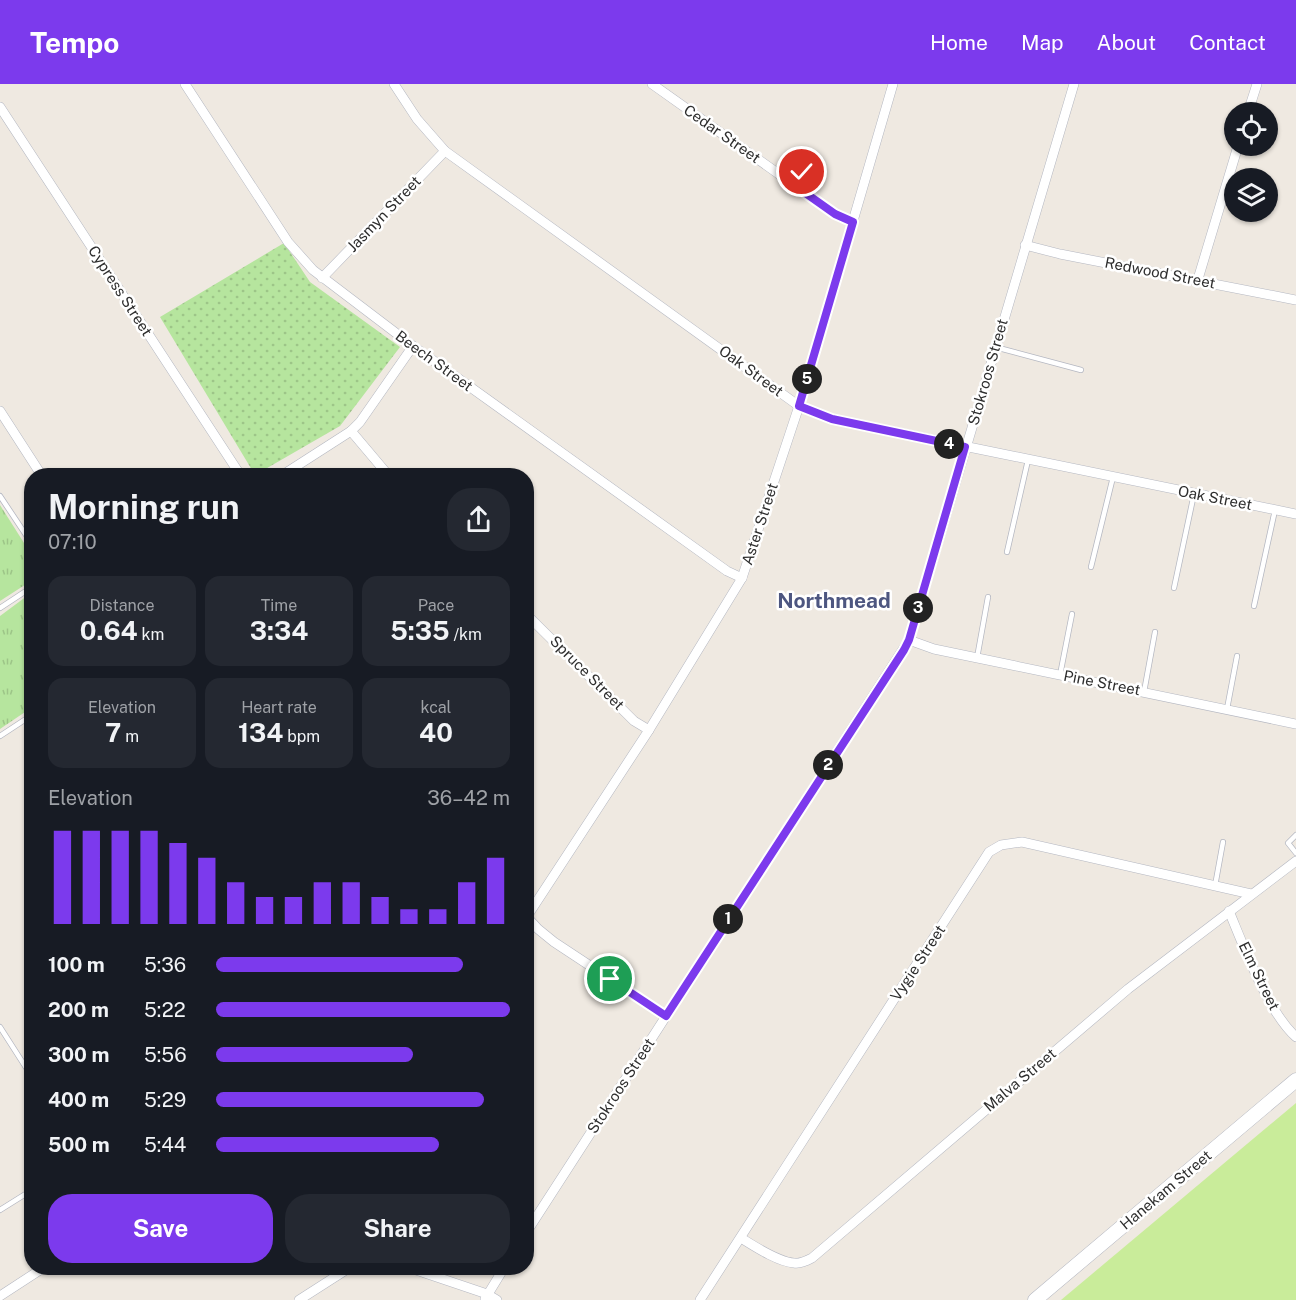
<!DOCTYPE html>
<html lang="en">
<head>
<meta charset="utf-8">
<style>
  :root { --surface:#171b24; --page:#242831; --text:#f1f3f6; --muted:#9ea1a6; --accent:#7c3aed }
  body { margin:0; font-family:"Public Sans",sans-serif; background:var(--page); color:var(--text); height:100vh; display:flex; flex-direction:column; font-size:22px; white-space:nowrap }
  * { box-sizing:border-box; margin:0 }
  p { font-size:20px; color:var(--muted) }
  .icon { flex:none; width:33px; height:33px; fill:none; stroke:currentColor; stroke-width:2; stroke-linecap:round; stroke-linejoin:round }
  .map { position:relative; flex:1; overflow:hidden }
  .drawer { position:absolute; left:24px; top:384px; width:510px; height:807px; display:flex; flex-direction:column; background:var(--surface); border-radius:24px; box-shadow:0 2px 4px #0004 }
  .drawer>* { flex:none }
  .fabs { position:absolute; left:1224px; top:18px; display:grid; gap:12px }
  .fabs a { display:grid; place-items:center; width:54px; height:54px; border-radius:50%; background:var(--surface); box-shadow:0 2px 4px #0004; font-size:30px }
  .pin { position:absolute; display:grid; place-items:center; width:51px; height:51px; color:#fff; margin:-26px; border:3px solid #fff; border-radius:50%; box-shadow:0 2px 6px #0007 }
  .km { position:absolute; width:30px; height:30px; margin:-15px; border-radius:50%; background:#222; color:#fff; font-size:16px; line-height:30px; text-align:center }
  .round { display:grid; place-items:center; flex:none; width:63px; height:63px; border-radius:24px; background:var(--page) }
  .head { display:flex; align-items:center; justify-content:space-between; height:102px; padding:0 24px }
  h1 { font-size:33px; font-weight:700; line-height:45px }
  .stats { display:grid; grid-template-columns:repeat(3,1fr); gap:9px; height:102px; padding:6px 24px }
  .stats div { display:grid; align-content:center; border-radius:15px; background:var(--page); text-align:center }
  .stats b { font-size:26px; font-weight:700 }
  .stats small { font-size:16px; font-weight:400 }
  .stats p { font-size:16px }
  .chart { height:168px; padding:12px 24px }
  .chart p { display:flex; justify-content:space-between }
  .chart svg { width:100%; height:108px; margin-top:6px; stroke:var(--accent); stroke-width:6 }
  .primary-button { display:flex; gap:12px; margin-top:auto; padding:12px 24px }
  .primary-button a { flex:1; height:69px; border-radius:24px; background:var(--accent); color:#fff; font-size:24px; font-weight:700; line-height:69px; text-align:center }
  .primary-button a+a { background:var(--page); color:var(--text) }
  ul { padding:0 24px; list-style:none; font-size:20px }
  li { display:grid; grid-template-columns:96px 72px 1fr; align-items:center; height:45px }
  li i { height:15px; border-radius:8px; background:var(--accent) }
  header { display:flex; align-items:center; gap:36px; box-sizing:border-box; height:84px; padding:0 30px; background:var(--accent); color:#fff }
  header strong { font-size:28px }
  nav { display:flex; gap:33px; margin-inline-start:auto; font-size:21px }
  .map>svg:first-child { display:block }
  .grass { fill:url(#grass-tufts) }
  .park { fill:url(#park-dots) }
  .pitch { fill:#c9ec9a }
  .lines { fill:none; stroke-linecap:round; stroke-linejoin:round }
  .lane-casing { stroke:#b4b7c1; stroke-width:6 }
  .street-casing { stroke:#b4b7c1; stroke-width:10 }
  .secondary-casing { stroke:#b4b7c1; stroke-width:15 }
  .lane { stroke:#fff; stroke-width:4.5 }
  .street { stroke:#fff; stroke-width:9 }
  .secondary { stroke:#fff; stroke-width:14 }
  .route-casing { stroke:#fff; stroke-width:12 }
  .route { stroke:#7c3aed; stroke-width:8 }
  .labels { text-anchor:middle; stroke-width:5; stroke-linejoin:round; paint-order:stroke }
  .street-label { font-size:15px; fill:#2e2e2e; stroke:#fff }
  .district-label { font-size:21px; font-weight:bold; fill:#4d5680; stroke:#fff }
</style>
</head>
<body>
<header>
<strong>Tempo</strong>
<nav><a>Home</a><a>Map</a><a>About</a><a>Contact</a></nav>
</header>
<div class="map">
<svg width="1296" height="1216" viewBox="0 0 1296 1216">
  <defs>
    <pattern id="grass-tufts" width="24" height="20" patternUnits="userSpaceOnUse" patternTransform="scale(1.5)"><rect width="24" height="20" fill="#b6e59e"/><path d="M3 7l-1-3M5 7V3M7 7l1-3M15 17l-1-3M17 17v-4M19 17l1-3" fill="none" stroke="#9dc588"/></pattern>
    <pattern id="park-dots" width="8" height="8" patternUnits="userSpaceOnUse" patternTransform="scale(1.5)"><rect width="8" height="8" fill="#b6e59e"/><path d="M2 2h.1M6 6h.1" fill="none" stroke="#9dc588" stroke-width="1.8" stroke-linecap="round"/></pattern>
  </defs>
  <rect width="100%" height="100%" fill="#efe9e1"/>
  <g class="grass">
    <polygon points="0,421 31,470 31,497 0,517"/>
    <polygon points="31,509 31,624 0,645 0,532"/>
  </g>
  <polygon class="park" points="284,159 310,198 400,263 340,342 255,391 160,233"/>
  <polygon class="pitch" points="1296,1019 1296,1216 1061,1216"/>
  <g class="lines">
    <g class="lane-casing">
      <g id="lane">
        <polyline points="794,101 811,75"/>
        <polyline points="995,263 1081,286"/>
        <polyline points="0,412 32,460"/>
        <polyline points="1007,468 1028,376"/>
        <polyline points="1091,483 1113,393"/>
        <polyline points="1174,504 1194,410"/>
        <polyline points="1254,522 1275,426"/>
        <polyline points="0,524 32,503"/>
        <polyline points="977,574 988,513"/>
        <polyline points="1060,591 1072,530"/>
        <polyline points="1144,608 1155,548"/>
        <polyline points="1227,625 1237,572"/>
        <polyline points="0,652 32,631"/>
        <polyline points="1296,751 1288,759 1296,769"/>
        <polyline points="1215,802 1223,758"/>
        <polyline points="0,943 32,993"/>
        <polyline points="0,1126 32,1106"/>
      </g>
    </g>
    <g class="street-casing">
      <g id="street">
        <polyline points="185,0 288,158 313,186 413,262 727,487 742,494"/>
        <polyline points="394,0 417,35 445,67 799,322 832,335 1296,430"/>
        <polyline points="652,0 835,130 853,138"/>
        <polyline points="0,23 241,392"/>
        <polyline points="1248,28 1257,0"/>
        <polyline points="1025,161 1060,170 1296,216"/>
        <polyline points="322,194 445,67"/>
        <polyline points="1198,195 1238,62"/>
        <polyline points="0,327 42,392"/>
        <polyline points="351,347 389,392"/>
        <polyline points="281,392 351,347 360,338 413,262"/>
        <polyline points="526,530 634,637 649,646"/>
        <polyline points="909,556 934,565 1296,640"/>
        <path d="M1229,827C1244,863 1268,928 1296,953"/>
        <polyline points="526,832 538,845 554,858 666,932"/>
        <polyline points="526,834 649,646 742,494 799,322 893,0"/>
        <polyline points="526,1149 909,556 1074,0"/>
        <path d="M741,1154C754,1162 778,1178 794,1179C800,1180 806,1177 812,1174L1128,905L1296,777"/>
        <polyline points="410,1184 487,1210 497,1216"/>
        <polyline points="0,1212 43,1184"/>
        <polyline points="485,1215 504,1184"/>
        <polyline points="299,1216 349,1184"/>
        <polyline points="700,1216 989,768 1001,761 1022,758 1251,810"/>
      </g>
    </g>
    <g class="secondary-casing">
      <polyline id="secondary" points="1035,1216 1296,996"/>
    </g>
    <use href="#lane" class="lane"/>
    <use href="#street" class="street"/>
    <use href="#secondary" class="secondary"/>
  </g>
  <g class="lines">
    <g class="route-casing">
      <polyline id="route" points="610,895 666,932 904,566 909,556 965,363 832,335 799,322 853,138 835,130 794,101 802,88"/>
    </g>
    <use href="#route" class="route"/>
  </g>
  <g class="labels">
    <g class="street-label">
      <text transform="translate(722 50) rotate(35)" y="5">Cedar Street</text>
      <text transform="translate(384 130) rotate(-46)" y="5">Jasmyn Street</text>
      <text transform="translate(1160 189) rotate(11)" y="5">Redwood Street</text>
      <text transform="translate(120 207) rotate(57)" y="5">Cypress Street</text>
      <text transform="translate(434 277) rotate(36)" y="5">Beech Street</text>
      <text transform="translate(751 287) rotate(36)" y="5">Oak Street</text>
      <text transform="translate(988 288) rotate(-74)" y="5">Stokroos Street</text>
      <text transform="translate(1215 414) rotate(11)" y="5">Oak Street</text>
      <text transform="translate(760 440) rotate(-72)" y="5">Aster Street</text>
      <text transform="translate(587 589) rotate(45)" y="5">Spruce Street</text>
      <text transform="translate(1102 599) rotate(11)" y="5">Pine Street</text>
      <text transform="translate(918 879) rotate(-57)" y="5">Vygie Street</text>
      <text transform="translate(1259 892) rotate(64)" y="5">Elm Street</text>
      <text transform="translate(1020 996) rotate(-40)" y="5">Malva Street</text>
      <text transform="translate(621 1002) rotate(-57)" y="5">Stokroos Street</text>
      <text transform="translate(1166 1106) rotate(-40)" y="5">Hanekam Street</text>
    </g>
    <g class="district-label">
      <text x="834" y="524">Northmead</text>
    </g>
  </g>
</svg>
<div class="fabs">
<a><svg class="icon" aria-label="locate" viewBox="0 0 24 24"><circle cx="12" cy="12" r="6"/><path d="M12 2v4M12 18v4M2 12h4M18 12h4"/></svg></a>
<a><svg class="icon" aria-label="layers" viewBox="0 0 24 24"><path d="M12 4l9 5-9 5-9-5zM3 14l9 5 9-5"/></svg></a>
</div>
<div class="pin" style="left:610px;top:895px;background:#1e9e55"><svg class="icon" aria-label="arrive" viewBox="0 0 24 24"><path d="M6 21V4h12l-3 4 3 4H6"/></svg></div>
<div class="pin" style="left:802px;top:88px;background:#d93025"><svg class="icon" aria-label="check" viewBox="0 0 24 24"><path d="M5 12l5 5 9-10"/></svg></div>
<b class="km" style="left:728px;top:835px">1</b>
<b class="km" style="left:828px;top:681px">2</b>
<b class="km" style="left:918px;top:524px">3</b>
<b class="km" style="left:949px;top:360px">4</b>
<b class="km" style="left:807px;top:295px">5</b>
<section class="drawer">
<div class="head"><div><h1>Morning run</h1><p>07:10</p></div><a class="round"><svg class="icon" aria-label="share" viewBox="0 0 24 24"><path d="M12 15V3M7 8l5-5 5 5M5 13v7h14v-7"/></svg></a></div>
<div class="stats">
<div><p>Distance</p><b>0.64<small> km</small></b></div>
<div><p>Time</p><b>3:34</b></div>
<div><p>Pace</p><b>5:35<small> /km</small></b></div>
</div>
<div class="stats">
<div><p>Elevation</p><b>7<small> m</small></b></div>
<div><p>Heart rate</p><b>134<small> bpm</small></b></div>
<div><p>kcal</p><b>40</b></div>
</div>
<div class="chart"><p><span>Elevation</span>36–42 m</p>
<svg viewBox="0 0 160 44" preserveAspectRatio="none"><path d="M5 44V6M15 44V6M25 44V6M35 44V6M45 44V11M55 44V17M65 44V27M75 44V33M85 44V33M95 44V27M105 44V27M115 44V33M125 44V38M135 44V38M145 44V27M155 44V17"/></svg>
</div>
<ul>
<li><b>100 m</b>5:36<i style="width:84%"></i></li>
<li><b>200 m</b>5:22<i style="width:100%"></i></li>
<li><b>300 m</b>5:56<i style="width:67%"></i></li>
<li><b>400 m</b>5:29<i style="width:91%"></i></li>
<li><b>500 m</b>5:44<i style="width:76%"></i></li>
</ul>
<div class="primary-button"><a>Save</a><a>Share</a></div>
</section>
</div>
</body>
</html>
